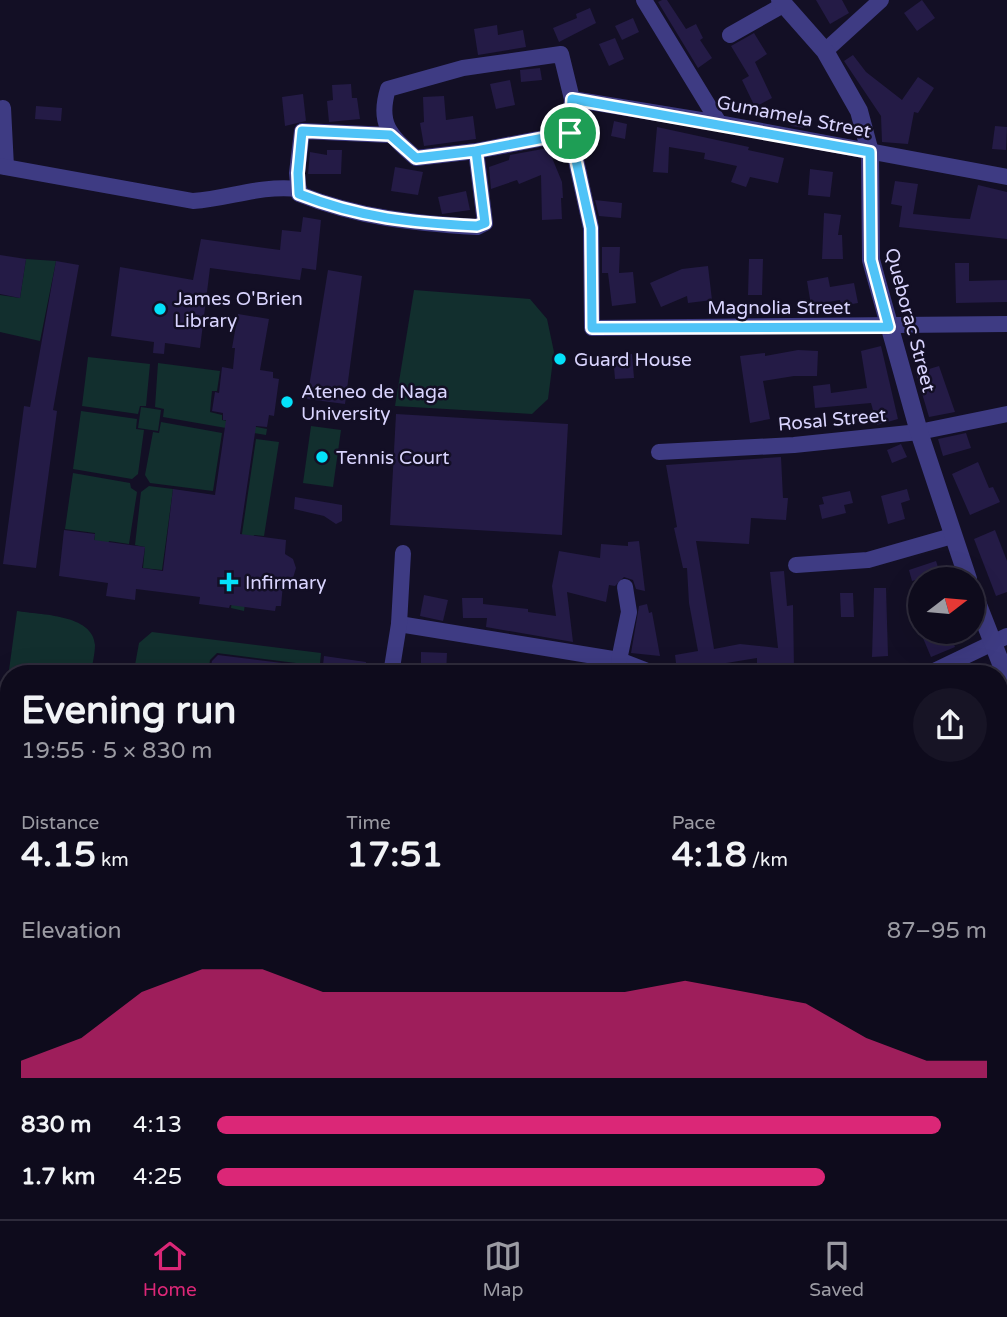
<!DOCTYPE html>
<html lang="en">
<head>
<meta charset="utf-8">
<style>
  :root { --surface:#0e0b1c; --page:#171425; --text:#f1f3f6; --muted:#9b9ba3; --line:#2e2b3b; --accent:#db2777 }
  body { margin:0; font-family:"Varela Round",sans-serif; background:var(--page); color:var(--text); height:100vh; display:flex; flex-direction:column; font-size:26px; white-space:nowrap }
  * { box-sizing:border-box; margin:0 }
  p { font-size:23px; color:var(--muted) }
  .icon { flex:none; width:38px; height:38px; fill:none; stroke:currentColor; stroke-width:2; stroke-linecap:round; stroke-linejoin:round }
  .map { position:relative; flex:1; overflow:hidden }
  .sheet { position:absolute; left:0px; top:665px; width:1008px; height:555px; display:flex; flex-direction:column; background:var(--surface); border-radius:28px 28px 0 0; box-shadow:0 7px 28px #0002,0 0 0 2px var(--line) }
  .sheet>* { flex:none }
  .needle { width:46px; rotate:74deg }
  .controls { position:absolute; left:908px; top:567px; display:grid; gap:14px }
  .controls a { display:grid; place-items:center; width:77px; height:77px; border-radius:50%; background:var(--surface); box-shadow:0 7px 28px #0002,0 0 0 2px var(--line); font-size:35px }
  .pin { position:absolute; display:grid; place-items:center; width:60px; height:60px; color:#fff; margin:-30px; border:4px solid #fff; border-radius:50%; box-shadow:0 2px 7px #0007 }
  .round { display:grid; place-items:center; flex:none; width:74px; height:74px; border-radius:37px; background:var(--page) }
  .summary { display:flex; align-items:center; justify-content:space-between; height:119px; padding:0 21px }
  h1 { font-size:38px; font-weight:700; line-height:52px }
  .stats { display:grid; grid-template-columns:repeat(3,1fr); gap:10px; height:119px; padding:7px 21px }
  .stats div { display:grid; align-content:center }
  .stats b { font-size:35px; font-weight:700 }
  .stats small { font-size:19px; font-weight:400 }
  .stats p { font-size:19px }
  .chart { height:196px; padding:14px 21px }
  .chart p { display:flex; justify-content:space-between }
  .chart svg { width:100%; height:126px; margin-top:7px; fill:var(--accent); opacity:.7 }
  ul { padding:0 21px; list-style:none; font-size:23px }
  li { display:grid; grid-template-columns:112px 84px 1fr; align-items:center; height:52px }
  li i { height:18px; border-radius:9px; background:var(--accent) }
  .dock { display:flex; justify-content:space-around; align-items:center; height:98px; border-top:2px solid var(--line); background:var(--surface); font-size:19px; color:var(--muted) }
  .dock a { display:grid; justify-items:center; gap:4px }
  .dock .on { color:var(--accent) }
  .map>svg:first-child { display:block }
  .green { fill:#122f2e }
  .building { fill:#241b46 }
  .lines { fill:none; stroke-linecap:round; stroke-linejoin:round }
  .minor { stroke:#3e3b83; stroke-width:16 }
  .tertiary { stroke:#3e3b83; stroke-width:18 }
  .secondary { stroke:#706cfd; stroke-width:18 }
  .route-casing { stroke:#fff; stroke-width:14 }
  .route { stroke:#4fc3f7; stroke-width:9 }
  .poi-dot { fill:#04e1fa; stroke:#130f25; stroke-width:2.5 }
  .labels { text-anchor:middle; stroke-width:5; stroke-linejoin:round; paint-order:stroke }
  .street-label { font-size:19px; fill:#d9d4fe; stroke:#130f25 }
  .poi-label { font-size:19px; fill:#d9d4fe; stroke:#130f25; text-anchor:start }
</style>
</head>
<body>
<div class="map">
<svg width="1007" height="1219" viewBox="0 0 1007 1219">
  <rect width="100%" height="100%" fill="#130f25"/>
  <g class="green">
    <polygon points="26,259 56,261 40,341 0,332 0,295 20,298"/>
    <polygon points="414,290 530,299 547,319 554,352 548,399 532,414 395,406"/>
    <polygon points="88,357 150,364 146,406 140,406 138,414 82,406"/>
    <polygon points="158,363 220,371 217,391 212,391 210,412 222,415 222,420 267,429 266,435 163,417 164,409 155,407"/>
    <polygon points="141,407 161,410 158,431 138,428"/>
    <polygon points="81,411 137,419 136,429 144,430 138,474 132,479 73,469"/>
    <polygon points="161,422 222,433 213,491 150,483 145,475 153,432 159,433"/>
    <polygon points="311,426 341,430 333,487 303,483"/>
    <polygon points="256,439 279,442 264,536 254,535 244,611 231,608"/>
    <polygon points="73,473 130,483 131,488 137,492 129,544 109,541 106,563 92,561 95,533 65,529"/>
    <polygon points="149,486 173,489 162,570 143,568 145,547 135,545 141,492"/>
    <path d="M17,611C40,615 93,614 95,645C95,654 92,665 91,674H9L7,685Z"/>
    <polygon points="152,632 321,653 319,674 300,674 296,663 217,653 210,660 208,674 195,674 189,667 178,673 135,665 139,643"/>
  </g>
  <g class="building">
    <polygon points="662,0 667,0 686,29 696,24 703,38 700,40 712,58 698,68 658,2"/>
    <polygon points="816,0 842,0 849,13 830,24"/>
    <polygon points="922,0 935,18 917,31 904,13"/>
    <polygon points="590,8 596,23 559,42 553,28 577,18 576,14"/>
    <polygon points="633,18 639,32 622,40 615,26"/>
    <polygon points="497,25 498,35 523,30 526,47 478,55 474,29"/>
    <polygon points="754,33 767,54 755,62 772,98 755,107 742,80 749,76 731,46"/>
    <polygon points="615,38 624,59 609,66 599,44"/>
    <polygon points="853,55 866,72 902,100 918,77 934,88 918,113 914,112 908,144 882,142 881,116 844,61"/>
    <polygon points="540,68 542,80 521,82 520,70"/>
    <polygon points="510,80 515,105 496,109 490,84"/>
    <polygon points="351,84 352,98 357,98 360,119 329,122 327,101 333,100 332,85"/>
    <polygon points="303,94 306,121 285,126 282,97"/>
    <polygon points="444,96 446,120 473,116 476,139 424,146 420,123 424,122 423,97"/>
    <polygon points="36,106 62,108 61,121 35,119"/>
    <polygon points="803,110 809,126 804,128 791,126 787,117"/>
    <polygon points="614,121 627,124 625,139 611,136"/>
    <polygon points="995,126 1007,127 1006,150 992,149"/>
    <polygon points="657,127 749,147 748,150 784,158 778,183 750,177 746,187 731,182 737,166 704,159 705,153 669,147 668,173 653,172"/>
    <polygon points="548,148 562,182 563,198 561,198 562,219 542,220 541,175 519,184 517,180 491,189 489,167 509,160 510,155"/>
    <polygon points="327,150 342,150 341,174 308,174 310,152 327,155"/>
    <polygon points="395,167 423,172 418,195 391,191"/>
    <polygon points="810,169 833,172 830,197 808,195"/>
    <polygon points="895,181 918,184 913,214 954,218 970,219 978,185 1007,192 1007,239 899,227 902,206 891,204"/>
    <polygon points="466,191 470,210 442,214 438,197"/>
    <polygon points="595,200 622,203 621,218 599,216"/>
    <polygon points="824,213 841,215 838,235 842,235 843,259 822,259"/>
    <polygon points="303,217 321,220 316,270 302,268 300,280 210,268 200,348 165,343 164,354 153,353 154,342 111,336 120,267 193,280 201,239 280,250 282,230 301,232"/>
    <polygon points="602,247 620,247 619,273 633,272 636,303 612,306 608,273 602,273"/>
    <polygon points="0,255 26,259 20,298 0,294"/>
    <polygon points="749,259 763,259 762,295 748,295"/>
    <polygon points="56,261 79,265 53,410 57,411 36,568 3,564 24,406 30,407"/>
    <polygon points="955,263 969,263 969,281 1007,280 1007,302 956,303"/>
    <polygon points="708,266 712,300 688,303 687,296 661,307 650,283 682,269"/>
    <polygon points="328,270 362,276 345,404 307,399"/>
    <polygon points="828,277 830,287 854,283 858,303 841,306 840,300 811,305 807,281"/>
    <polygon points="238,314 269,319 260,370 273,372 273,378 279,379 274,416 269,415 267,427 256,426 240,534 286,540 285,554 293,559 296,568 293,578 283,584 281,606 276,606 275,611 230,605 229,608 199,604 200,597 136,589 135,600 106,596 108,583 59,576 64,530 95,534 94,540 145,547 142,568 163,571 173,489 215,495 226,420 223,420 223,413 212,411 215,392 219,393 222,367 233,369 235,348 232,348"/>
    <polygon points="881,346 898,419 877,425 871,403 815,408 813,386 830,384 831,393 867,388 861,351"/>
    <polygon points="798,350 818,351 817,376 794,376 763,381 770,419 750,423 740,356 765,353 765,356"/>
    <polygon points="632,354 634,378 615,379 613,355"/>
    <polygon points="939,366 955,412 929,417 916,373"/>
    <polygon points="396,414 568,424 562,535 390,525"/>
    <polygon points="966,433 971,448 943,456 938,439"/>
    <polygon points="901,444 907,457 892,463 887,450"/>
    <polygon points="781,457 783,498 788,498 786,520 751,518 749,544 696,541 714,649 740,644 778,648 770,572 784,571 787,606 793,605 794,670 757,669 757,658 677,671 675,655 698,651 689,603 687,568 683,568 674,528 677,527 666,465"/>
    <polygon points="978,462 989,488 993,487 1000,502 970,515 952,474"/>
    <polygon points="907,489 910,500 901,503 905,519 888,524 881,496"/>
    <polygon points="850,491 853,503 844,505 846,513 822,519 819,505 824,504 822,497"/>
    <polygon points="295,497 342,505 342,521 336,524 324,516 294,509"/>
    <polygon points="995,530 1007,561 1007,592 996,596 974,539"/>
    <polygon points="639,541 645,591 636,589 633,580 624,577 615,586 609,585 606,602 567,592 573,642 486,627 487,618 463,618 462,598 483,598 483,604 528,609 528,612 556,616 552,586 559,551 600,558 601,544 628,546 628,542"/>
    <polygon points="936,561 940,573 912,581 909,570"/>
    <polygon points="874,588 886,588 888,656 872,657"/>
    <polygon points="840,593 853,593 854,617 841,617"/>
    <polygon points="424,595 448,600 443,621 420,616"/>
    <polygon points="647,604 649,613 652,612 660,656 631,653 639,606"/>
    <polygon points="939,632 949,632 955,647 931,657 923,638"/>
    <polygon points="421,652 447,653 446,674 421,674"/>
    <polygon points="218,655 314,667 314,674 209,674 212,661"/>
    <polygon points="324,656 366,662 365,674 322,674"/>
  </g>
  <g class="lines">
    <g class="minor">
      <polyline points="644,0 719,123"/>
      <polyline points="730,35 783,5"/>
      <polyline points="825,51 881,0"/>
      <polyline points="572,99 719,123 1007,177"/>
      <polyline points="3,108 6,167"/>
      <path d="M570,133L476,151L416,158C391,136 377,125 388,89L463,68L561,54L572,99L570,133L591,228L592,328L1007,324"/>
      <path d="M390,135L302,131L297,173L299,194C359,218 414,223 477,227L485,223L476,151"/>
      <path d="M0,166L193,201C232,198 258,185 299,189"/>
      <polyline points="659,452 794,445 919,432 1007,414"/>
      <polyline points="796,565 868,560 952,536"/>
      <polyline points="399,624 619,660 655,674"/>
      <polyline points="619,660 629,612 625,587"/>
      <polyline points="391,674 399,624 403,553"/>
      <polyline points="928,674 1007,636"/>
      <polyline points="0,706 9,707"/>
      <polyline points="999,781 1007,778"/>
      <polyline points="0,846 9,847"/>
      <polyline points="0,952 9,953"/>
      <polyline points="590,1211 591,1219"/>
      <polyline points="844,1211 845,1219"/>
      <polyline points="27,1219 28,1211"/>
      <polyline points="686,1219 687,1211"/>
    </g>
    <g class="tertiary">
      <polyline points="780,0 825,51 859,111 870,152 871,260 919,432 968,579"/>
      <polyline points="973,592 1007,679"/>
    </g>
    <g class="secondary">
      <polyline points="999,880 1007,877"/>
      <polyline points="195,1219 224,1211"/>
    </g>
  </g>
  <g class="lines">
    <g class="route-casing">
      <path id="route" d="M570,133L476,151L416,158L390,135L302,131L298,173L299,194C360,218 413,223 477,226L485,223L476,151L570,133L591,228L592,328L889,327L871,260L870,152L572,99L570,133"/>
    </g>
    <use href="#route" class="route"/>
  </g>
  <g class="poi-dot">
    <circle cx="160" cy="309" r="7"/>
    <circle cx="560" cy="359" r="7"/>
    <circle cx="287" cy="402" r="7"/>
    <circle cx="322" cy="457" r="7"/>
    <path d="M225.5 571.5h7v7h7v7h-7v7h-7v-7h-7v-7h7z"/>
  </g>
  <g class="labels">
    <g class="street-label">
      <text transform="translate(794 116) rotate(11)" y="7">Gumamela Street</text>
      <text x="779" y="314">Magnolia Street</text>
      <text transform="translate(911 320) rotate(75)" y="7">Queborac Street</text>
      <text transform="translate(832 419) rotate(-5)" y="7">Rosal Street</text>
    </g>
    <g class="poi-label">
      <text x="174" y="305">James O'Brien<tspan x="174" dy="22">Library</tspan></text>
      <text x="574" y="366">Guard House</text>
      <text x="301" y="398">Ateneo de Naga<tspan x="301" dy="22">University</tspan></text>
      <text x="336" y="464">Tennis Court</text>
      <text x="245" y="589">Infirmary</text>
    </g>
  </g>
</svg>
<div class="controls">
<a><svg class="needle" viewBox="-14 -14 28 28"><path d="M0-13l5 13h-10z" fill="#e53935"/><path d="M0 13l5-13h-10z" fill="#9b9ba3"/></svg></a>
</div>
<div class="pin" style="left:570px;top:133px;background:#1e9e55"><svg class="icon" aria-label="arrive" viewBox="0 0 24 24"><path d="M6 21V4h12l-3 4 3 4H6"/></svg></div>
<section class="sheet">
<div class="summary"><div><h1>Evening run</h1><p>19:55 · 5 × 830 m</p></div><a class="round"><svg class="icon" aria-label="share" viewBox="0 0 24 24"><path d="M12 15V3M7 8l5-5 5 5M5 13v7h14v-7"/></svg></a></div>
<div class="stats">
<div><p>Distance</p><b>4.15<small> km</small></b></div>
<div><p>Time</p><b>17:51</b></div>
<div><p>Pace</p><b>4:18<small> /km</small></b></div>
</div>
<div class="chart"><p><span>Elevation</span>87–95 m</p>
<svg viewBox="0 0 160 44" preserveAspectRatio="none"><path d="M0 44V38L10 30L20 14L30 6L40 6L50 14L60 14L70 14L80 14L90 14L100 14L110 10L120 14L130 18L140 30L150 38L160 38V44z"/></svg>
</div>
<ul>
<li><b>830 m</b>4:13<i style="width:94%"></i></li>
<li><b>1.7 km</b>4:25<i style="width:79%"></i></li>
</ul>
</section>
</div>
<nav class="dock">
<a class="on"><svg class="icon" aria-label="home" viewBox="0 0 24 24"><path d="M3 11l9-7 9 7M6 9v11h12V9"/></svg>Home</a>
<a><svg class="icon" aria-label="map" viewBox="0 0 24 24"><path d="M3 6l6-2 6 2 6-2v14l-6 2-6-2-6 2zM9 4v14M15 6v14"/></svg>Map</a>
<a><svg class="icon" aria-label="saved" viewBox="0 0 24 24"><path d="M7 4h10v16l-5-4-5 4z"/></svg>Saved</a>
</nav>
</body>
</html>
